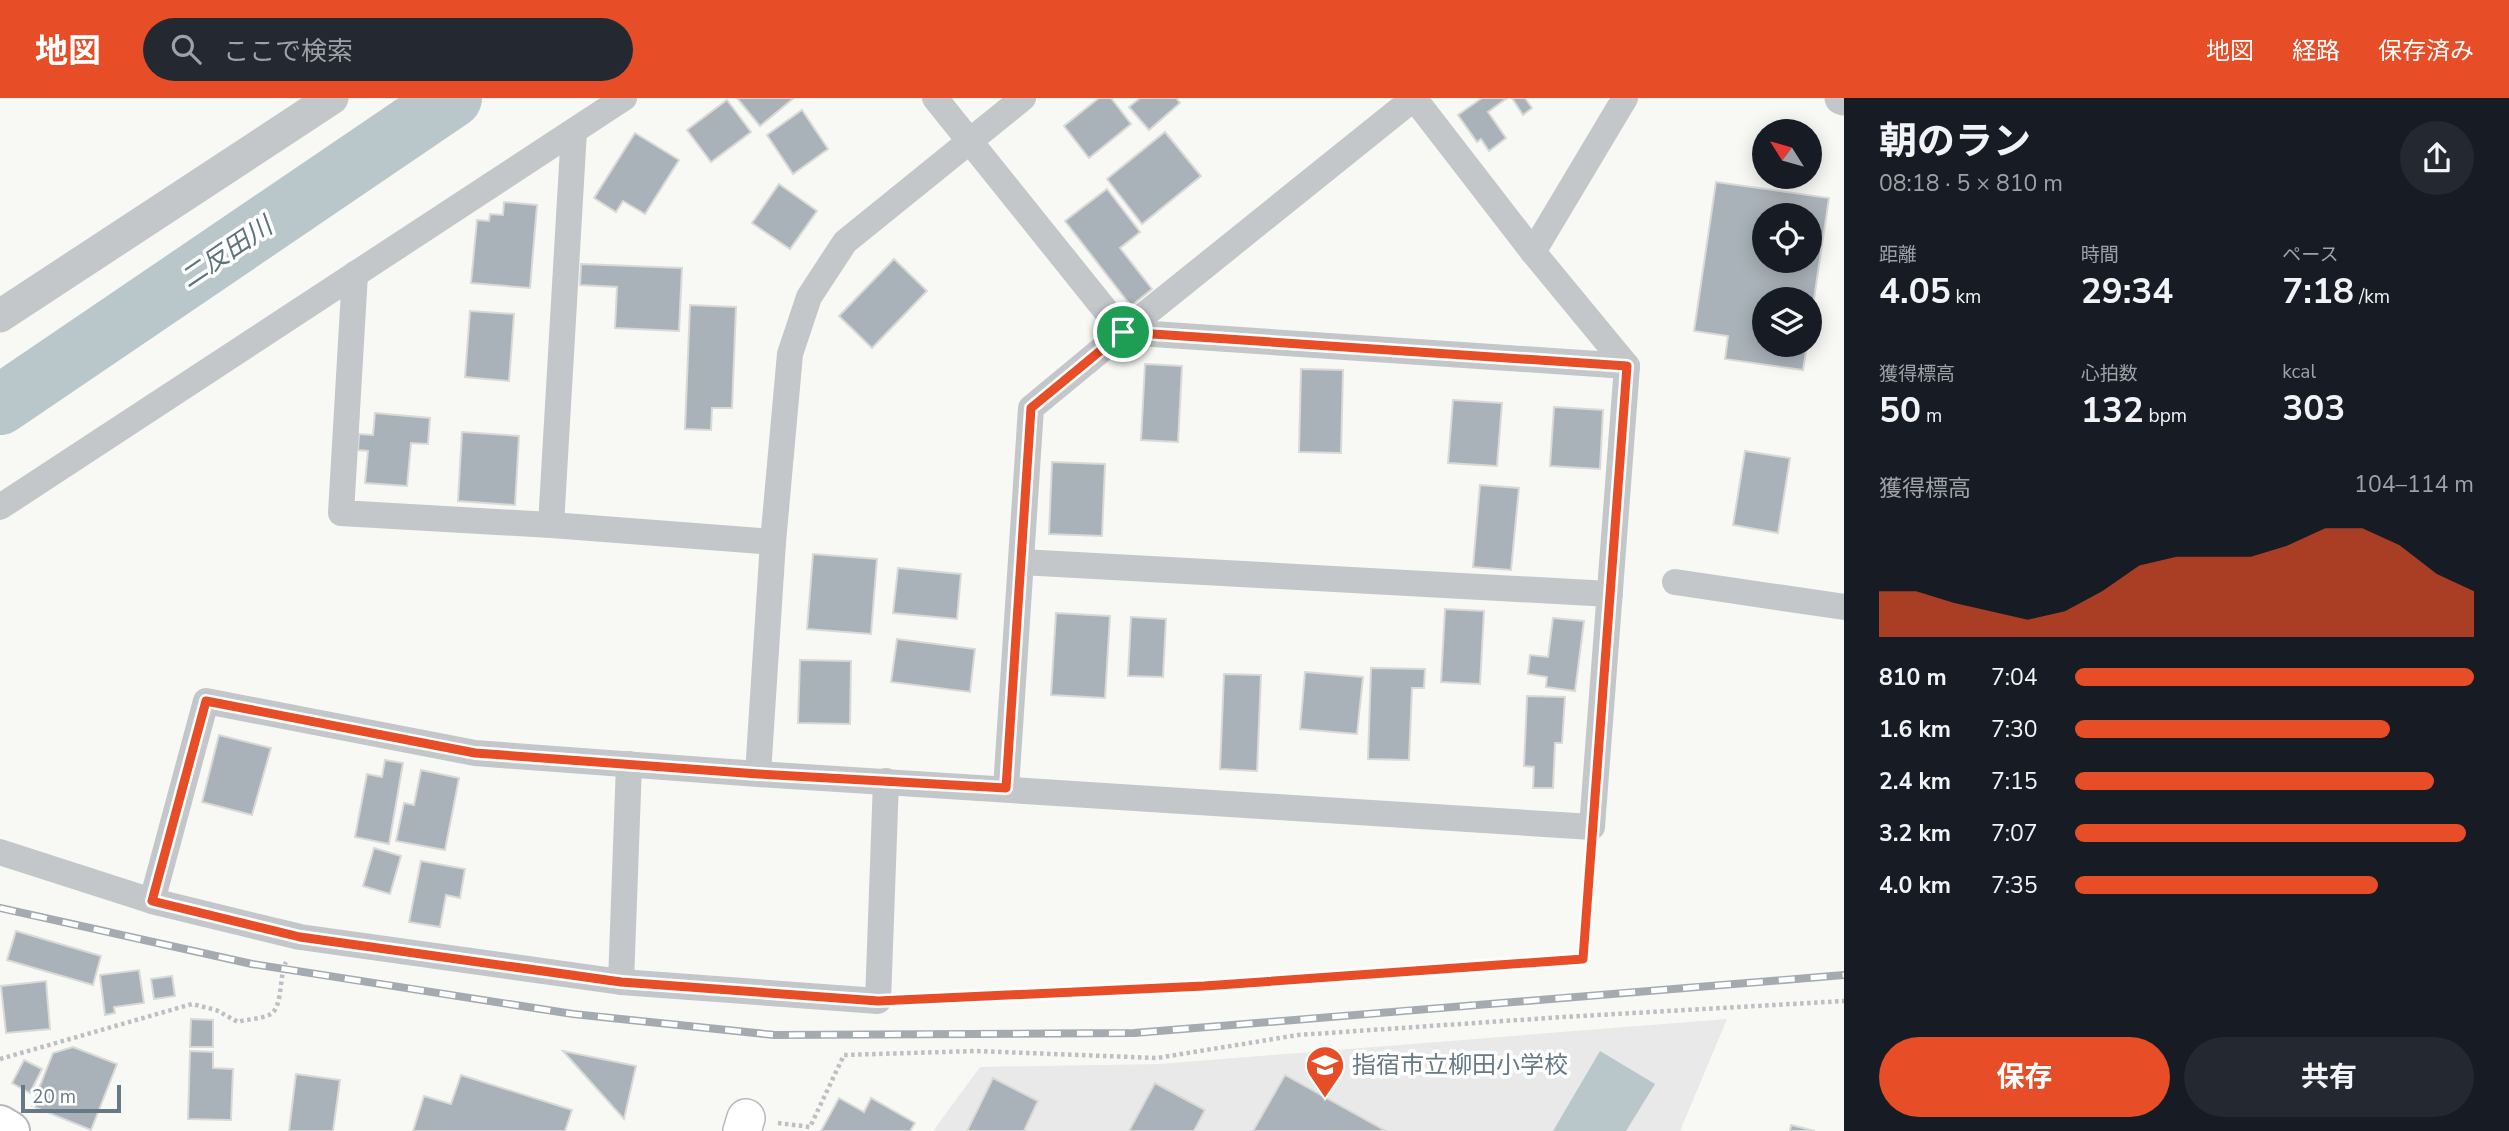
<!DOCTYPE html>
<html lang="ja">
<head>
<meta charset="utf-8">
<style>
  :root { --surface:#171b24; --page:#242831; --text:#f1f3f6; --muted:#9ea1a6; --accent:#e74d26 }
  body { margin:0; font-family:"Nunito Sans","Noto Sans JP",sans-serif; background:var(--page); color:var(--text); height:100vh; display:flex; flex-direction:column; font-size:26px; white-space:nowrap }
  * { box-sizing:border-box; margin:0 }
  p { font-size:23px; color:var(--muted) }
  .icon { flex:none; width:38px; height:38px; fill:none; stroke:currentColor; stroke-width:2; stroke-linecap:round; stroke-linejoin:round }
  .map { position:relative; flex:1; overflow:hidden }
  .sheet { display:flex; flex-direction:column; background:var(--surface); width:665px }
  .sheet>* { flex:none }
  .needle { width:46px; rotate:307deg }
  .fabs { position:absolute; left:1752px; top:21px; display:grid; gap:14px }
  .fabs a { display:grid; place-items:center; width:70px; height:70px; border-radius:50%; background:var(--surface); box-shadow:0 4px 18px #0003; font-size:35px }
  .scale { position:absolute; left:21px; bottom:18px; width:100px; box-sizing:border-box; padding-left:7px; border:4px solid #667986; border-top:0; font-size:19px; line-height:24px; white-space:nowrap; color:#667986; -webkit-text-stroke:5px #fff; paint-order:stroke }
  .pin { position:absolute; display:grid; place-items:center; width:60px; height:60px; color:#fff; margin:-30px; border:4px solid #fff; border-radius:50%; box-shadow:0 2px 7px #0007 }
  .round { display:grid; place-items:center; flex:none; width:74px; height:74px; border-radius:37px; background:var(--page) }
  .headline { display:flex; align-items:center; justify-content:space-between; height:119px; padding:0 35px }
  h1 { font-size:38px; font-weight:700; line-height:52px }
  .stats { display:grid; grid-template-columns:repeat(3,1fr); gap:10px; height:119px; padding:7px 35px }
  .stats div { display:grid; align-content:center }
  .stats b { font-size:35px; font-weight:700 }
  .stats small { font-size:19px; font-weight:400 }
  .stats p { font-size:19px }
  .chart { height:196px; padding:14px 35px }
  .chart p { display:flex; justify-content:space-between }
  .chart svg { width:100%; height:126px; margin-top:7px; fill:var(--accent); opacity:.7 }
  .cta { display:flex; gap:14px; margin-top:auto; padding:14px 35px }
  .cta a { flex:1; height:80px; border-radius:42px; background:var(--accent); color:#fff; font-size:28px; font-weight:700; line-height:80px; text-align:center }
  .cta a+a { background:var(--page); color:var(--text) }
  ul { padding:0 35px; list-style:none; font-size:23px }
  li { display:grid; grid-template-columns:112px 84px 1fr; align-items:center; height:52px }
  li i { height:18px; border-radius:9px; background:var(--accent) }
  header { display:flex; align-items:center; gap:42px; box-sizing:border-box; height:98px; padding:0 35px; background:var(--accent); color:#fff }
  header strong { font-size:33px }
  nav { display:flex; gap:38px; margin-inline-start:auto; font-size:24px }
  .search { width:490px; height:63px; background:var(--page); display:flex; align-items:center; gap:18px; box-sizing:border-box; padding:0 24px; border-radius:38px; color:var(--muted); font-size:26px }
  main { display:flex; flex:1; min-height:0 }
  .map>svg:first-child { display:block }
  .built { fill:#e8e9e8 }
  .water { fill:#b9c7ca }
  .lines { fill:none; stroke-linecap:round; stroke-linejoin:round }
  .river { stroke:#b9c7ca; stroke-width:60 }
  .building { fill:#a9b2b8; stroke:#d9d9d7; stroke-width:2; fill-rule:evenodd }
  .secondary-casing { stroke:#b5bbbf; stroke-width:40 }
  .trunk-casing { stroke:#b6babd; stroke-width:42 }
  .path { stroke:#bdc0c2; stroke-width:4.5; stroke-dasharray:3.5 3.5; stroke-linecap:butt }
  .minor { stroke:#c3c7ca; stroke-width:26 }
  .tertiary { stroke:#c3c7ca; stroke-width:33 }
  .secondary { stroke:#fff; stroke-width:37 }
  .trunk { stroke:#fff; stroke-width:38 }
  .rail-casing { stroke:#a3abb0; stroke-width:8 }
  .rail { stroke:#fff; stroke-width:5; stroke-dasharray:16; stroke-linecap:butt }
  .route-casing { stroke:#fff; stroke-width:14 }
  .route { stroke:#e74d26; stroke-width:9 }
  .labels { text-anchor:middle; stroke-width:7; stroke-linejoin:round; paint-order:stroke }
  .poi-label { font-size:24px; fill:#667986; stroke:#fff; text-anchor:start }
  .water-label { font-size:26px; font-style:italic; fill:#5d747b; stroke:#fff }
</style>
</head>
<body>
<header>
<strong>地図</strong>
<div class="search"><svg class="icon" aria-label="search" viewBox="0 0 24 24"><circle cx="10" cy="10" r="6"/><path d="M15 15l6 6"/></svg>ここで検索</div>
<nav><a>地図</a><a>経路</a><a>保存済み</a></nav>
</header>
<main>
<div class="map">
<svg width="1844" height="1033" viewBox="0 0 1844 1033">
  <rect width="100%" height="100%" fill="#f8f8f5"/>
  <polygon class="built" points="1727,921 1680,1033 933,1033 980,969 1160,966"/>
  <polygon class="water" points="1600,953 1655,986 1626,1033 1553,1033"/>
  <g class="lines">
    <polyline class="river" points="0,307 452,0"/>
  </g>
  <g class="building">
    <polygon points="737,0 794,0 760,28"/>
    <polygon points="1099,0 1111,0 1131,26 1089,60 1064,28"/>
    <polygon points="1140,0 1176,0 1180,5 1149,32 1129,9"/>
    <polygon points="1482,0 1507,0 1488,14 1506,40 1489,53 1481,41 1477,44 1458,17"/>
    <polygon points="1512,0 1525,0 1532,10 1523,17"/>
    <polygon points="727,2 751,34 711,64 687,32"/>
    <polygon points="802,12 828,51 793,76 767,37"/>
    <polygon points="1165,34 1201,78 1142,126 1107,81"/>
    <polygon points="635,35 679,62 645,116 623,103 616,114 594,100"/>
    <path d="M1716,84L1829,100L1810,228V201H1764V247H1807L1803,272L1725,261L1728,238L1694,233ZM1764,117H1810V163H1764Z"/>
    <polygon points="779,86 817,113 790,151 752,125"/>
    <polygon points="1107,91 1140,134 1120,150 1152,191 1131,208 1065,123"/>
    <polygon points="504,104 537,107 530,190 471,185 477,122 489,123 490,116 503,117"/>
    <polygon points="894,161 927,193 872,250 839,218"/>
    <polygon points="581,166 682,170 679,233 615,230 617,189 580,187"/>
    <polygon points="690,207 736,209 732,310 712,310 711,332 685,331"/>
    <polygon points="470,213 514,216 509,283 465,279"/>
    <polygon points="1145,266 1182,268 1178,344 1141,342"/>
    <polygon points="1301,271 1343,272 1341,355 1299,354"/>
    <polygon points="1453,302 1502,305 1497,368 1448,365"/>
    <polygon points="1554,309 1603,312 1600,371 1550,368"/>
    <polygon points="375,315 430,320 428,346 411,345 407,388 365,385 368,353 358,352 359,336 373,337"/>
    <polygon points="462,334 519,338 515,407 458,403"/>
    <polygon points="1745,353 1790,360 1778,435 1733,427"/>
    <polygon points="1052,364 1105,366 1102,438 1049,436"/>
    <polygon points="1480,387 1519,390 1511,472 1473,469"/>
    <polygon points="813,456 877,461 871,536 807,531"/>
    <polygon points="898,470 961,476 957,521 893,515"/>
    <polygon points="1445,511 1484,513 1480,586 1441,584"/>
    <polygon points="1056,515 1110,518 1105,600 1051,597"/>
    <polygon points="1131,519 1166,521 1163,579 1128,578"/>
    <polygon points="1553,520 1584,523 1575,593 1546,589 1547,579 1528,576 1530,557 1548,559"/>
    <polygon points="897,541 975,551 970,594 891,584"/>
    <polygon points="800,562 851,563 850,626 798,625"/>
    <polygon points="1371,570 1425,571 1424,590 1412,590 1409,662 1368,661"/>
    <polygon points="1305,574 1363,579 1357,636 1300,631"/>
    <polygon points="1224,576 1261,577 1257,673 1220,671"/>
    <polygon points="1527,598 1565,599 1562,645 1555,645 1553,690 1533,690 1534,669 1524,668"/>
    <polygon points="219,637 271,650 252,717 202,704"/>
    <polygon points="385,662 403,665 389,746 355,739 367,676 382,679"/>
    <polygon points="421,672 459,680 445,752 396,743 404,705 414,707"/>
    <polygon points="374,750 401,758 390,796 363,788"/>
    <polygon points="421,763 465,771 460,800 446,797 440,829 409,824"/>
    <polygon points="16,833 101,858 93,887 7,862"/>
    <polygon points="139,872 144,905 114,909 115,915 105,917 100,877"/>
    <polygon points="172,878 175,898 154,901 151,881"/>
    <polygon points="46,883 50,931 6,935 1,888"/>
    <polygon points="191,921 213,922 213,949 190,949"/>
    <polygon points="73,949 117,966 91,1032 32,1008 53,955"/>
    <polygon points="190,953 213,954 213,970 233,971 231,1022 188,1021"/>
    <polygon points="563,953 636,968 624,1021"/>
    <polygon points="24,962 42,971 30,995 12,985"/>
    <polygon points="296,976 340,982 333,1033 289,1033"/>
    <polygon points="461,977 572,1012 565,1033 413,1033 424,998 451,1006"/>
    <polygon points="1285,977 1386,1033 1253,1033"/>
    <polygon points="993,980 1038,1003 1024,1033 967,1033"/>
    <polygon points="1155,985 1205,1012 1194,1033 1129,1033"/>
    <polygon points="839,1000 864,1014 871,1000 915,1025 910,1033 821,1033"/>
    <polygon points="1791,1027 1815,1033 1790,1033"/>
  </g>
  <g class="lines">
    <g class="secondary-casing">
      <polyline id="secondary" points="742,1033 746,1020"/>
    </g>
    <g class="trunk-casing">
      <polyline id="trunk" points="0,1027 10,1033"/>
    </g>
    <g class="path">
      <polyline points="907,901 1204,888 1582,861 1590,759"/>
      <path d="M0,961L192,906L216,912L238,924C247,921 262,921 271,916C283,908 279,877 286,864"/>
      <polyline points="778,1025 810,1029 844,957 976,953 1157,960 1298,937 1563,919 1844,903"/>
    </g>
    <g class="minor">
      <polyline points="935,0 1123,234 1627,268"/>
      <polyline points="1533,154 1625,0"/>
      <polyline points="355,176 341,415 551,427 773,444"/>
      <polyline points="0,409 624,0"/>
      <polyline points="551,427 574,33"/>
      <polyline points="1021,464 1610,496"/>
      <polyline points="1675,484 1844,509"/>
      <polyline points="758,676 773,444 790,256 809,199 845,144 1023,0"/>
      <polyline points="0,754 152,803 300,839 621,884 878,903 886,683"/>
      <polyline points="152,803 206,603 475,655 758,676 1592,729 1627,268 1533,154 1414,0 1123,234 1031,310 1006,690"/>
      <polyline points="621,884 629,666"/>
    </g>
    <g class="tertiary">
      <polyline points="1841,0 1844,1"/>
      <polyline points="0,218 332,0"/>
    </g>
    <use href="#secondary" class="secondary"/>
    <use href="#trunk" class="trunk"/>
    <g class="rail-casing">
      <polyline id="rail" points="0,810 252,866 573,916 775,937 1134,935 1844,877"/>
    </g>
    <use href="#rail" class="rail"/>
  </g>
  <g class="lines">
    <g class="route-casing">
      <polygon id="route" points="1123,234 1627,268 1583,861 1204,888 878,903 621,884 300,839 152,803 206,603 475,655 758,676 1006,690 1031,310"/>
    </g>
    <use href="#route" class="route"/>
  </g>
  <defs>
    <g id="school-pin" transform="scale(2.0125)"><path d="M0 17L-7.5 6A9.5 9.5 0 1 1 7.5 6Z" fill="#e74d26" stroke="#fff"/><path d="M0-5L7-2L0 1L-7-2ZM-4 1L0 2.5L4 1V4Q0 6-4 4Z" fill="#fff"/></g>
  </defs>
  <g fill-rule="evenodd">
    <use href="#school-pin" x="1325" y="967"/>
  </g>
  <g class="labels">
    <g class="poi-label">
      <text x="1352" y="975">指宿市立柳田小学校</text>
    </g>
    <g class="water-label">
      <text transform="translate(226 154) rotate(-34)" y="9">二反田川</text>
    </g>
  </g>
</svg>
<div class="fabs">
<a><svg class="needle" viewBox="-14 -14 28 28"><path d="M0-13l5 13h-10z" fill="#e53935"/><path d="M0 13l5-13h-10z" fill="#9ea1a6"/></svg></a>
<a><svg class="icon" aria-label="locate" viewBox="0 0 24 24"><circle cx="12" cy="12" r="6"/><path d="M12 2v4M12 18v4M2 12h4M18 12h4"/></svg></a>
<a><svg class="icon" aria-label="layers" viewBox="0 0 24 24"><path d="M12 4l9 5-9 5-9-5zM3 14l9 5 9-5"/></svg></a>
</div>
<div class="scale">20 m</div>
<div class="pin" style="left:1123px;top:234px;background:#1e9e55"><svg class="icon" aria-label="arrive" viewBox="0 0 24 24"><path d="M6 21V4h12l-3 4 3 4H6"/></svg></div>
</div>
<section class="sheet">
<div class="headline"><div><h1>朝のラン</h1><p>08:18 · 5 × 810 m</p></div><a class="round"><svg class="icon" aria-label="share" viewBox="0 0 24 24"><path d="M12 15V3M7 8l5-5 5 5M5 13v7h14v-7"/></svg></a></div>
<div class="stats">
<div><p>距離</p><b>4.05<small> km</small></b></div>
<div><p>時間</p><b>29:34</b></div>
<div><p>ペース</p><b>7:18<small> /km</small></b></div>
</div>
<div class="stats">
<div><p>獲得標高</p><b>50<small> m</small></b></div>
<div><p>心拍数</p><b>132<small> bpm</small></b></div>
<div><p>kcal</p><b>303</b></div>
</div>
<div class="chart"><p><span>獲得標高</span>104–114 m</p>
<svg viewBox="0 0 160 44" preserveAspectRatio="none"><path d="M0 44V28L10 28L20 32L30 35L40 38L50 35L60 28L70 19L80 16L90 16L100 16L110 12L120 6L130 6L140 12L150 22L160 28V44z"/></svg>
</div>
<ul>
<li><b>810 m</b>7:04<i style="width:100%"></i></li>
<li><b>1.6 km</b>7:30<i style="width:79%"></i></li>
<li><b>2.4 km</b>7:15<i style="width:90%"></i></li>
<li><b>3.2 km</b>7:07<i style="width:98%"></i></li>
<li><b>4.0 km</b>7:35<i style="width:76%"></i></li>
</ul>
<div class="cta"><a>保存</a><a>共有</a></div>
</section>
</main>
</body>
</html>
